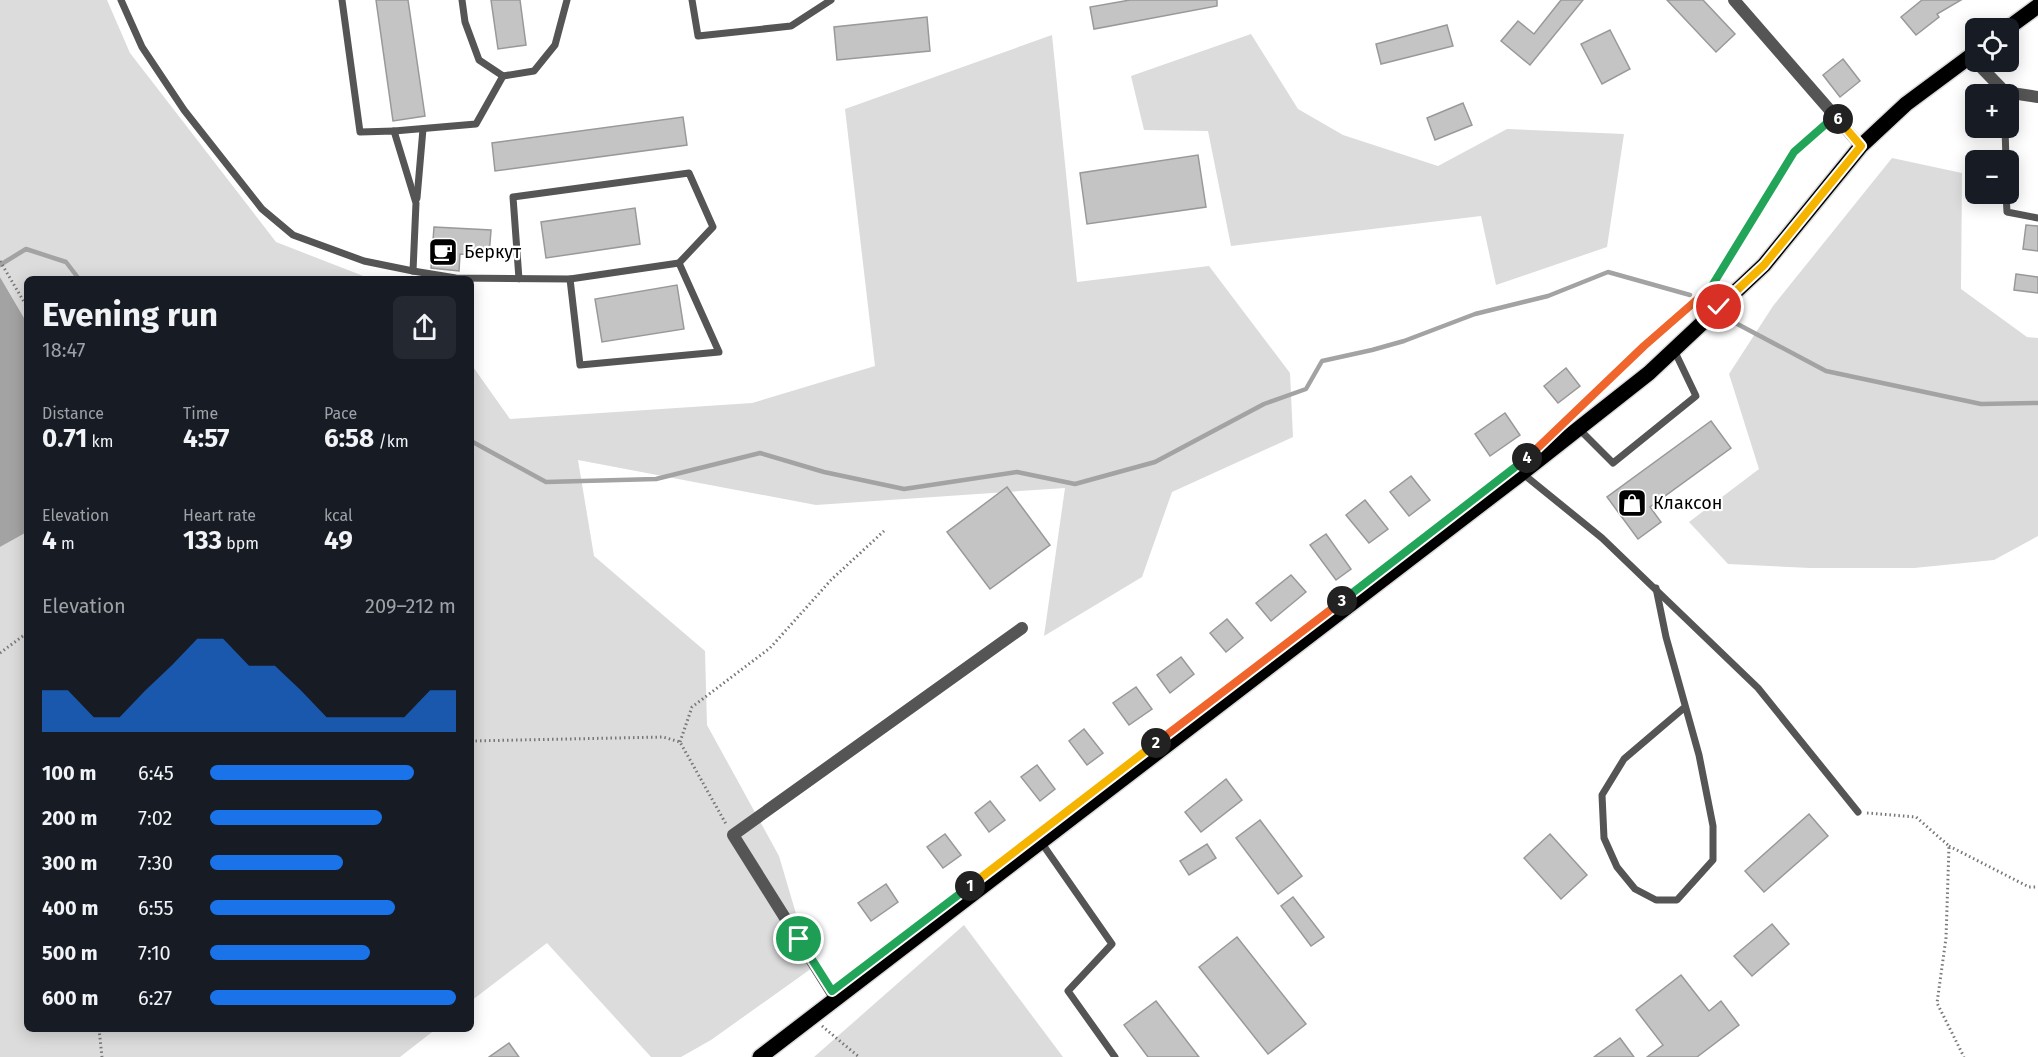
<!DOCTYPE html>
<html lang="en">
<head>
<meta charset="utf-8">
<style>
  :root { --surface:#171b24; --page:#242831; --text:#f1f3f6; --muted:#9ea1a6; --accent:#1a73e8 }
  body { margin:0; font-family:"Fira Sans",sans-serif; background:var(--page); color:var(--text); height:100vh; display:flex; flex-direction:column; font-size:22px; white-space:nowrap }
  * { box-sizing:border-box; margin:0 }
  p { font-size:20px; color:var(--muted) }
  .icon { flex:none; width:33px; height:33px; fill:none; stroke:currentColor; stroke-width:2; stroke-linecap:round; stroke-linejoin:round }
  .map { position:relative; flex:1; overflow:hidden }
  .details { position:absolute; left:24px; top:276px; width:450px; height:756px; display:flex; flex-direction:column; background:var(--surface); border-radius:9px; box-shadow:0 3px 15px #0003 }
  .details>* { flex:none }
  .buttons { position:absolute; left:1965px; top:18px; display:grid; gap:12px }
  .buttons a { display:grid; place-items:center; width:54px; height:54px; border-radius:9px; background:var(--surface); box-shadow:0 3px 15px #0003; font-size:30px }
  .pin { position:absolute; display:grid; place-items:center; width:51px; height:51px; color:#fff; margin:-26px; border:3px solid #fff; border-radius:50%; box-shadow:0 2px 6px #0007 }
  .km { position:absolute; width:30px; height:30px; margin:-15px; border-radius:50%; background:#222; color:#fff; font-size:16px; line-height:30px; text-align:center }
  .round { display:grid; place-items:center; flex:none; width:63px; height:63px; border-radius:9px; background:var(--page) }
  .summary { display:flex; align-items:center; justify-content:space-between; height:102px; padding:0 18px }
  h1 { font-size:33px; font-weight:700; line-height:45px }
  .figures { display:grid; grid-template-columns:repeat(3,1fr); gap:9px; height:102px; padding:6px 18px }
  .figures div { display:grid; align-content:center }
  .figures b { font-size:26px; font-weight:700 }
  .figures small { font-size:16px; font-weight:400 }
  .figures p { font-size:16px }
  .chart { height:168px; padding:12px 18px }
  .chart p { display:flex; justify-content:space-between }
  .chart svg { width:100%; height:108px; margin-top:6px; fill:var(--accent); opacity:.7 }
  ul { padding:0 18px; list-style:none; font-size:20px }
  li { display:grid; grid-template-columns:96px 72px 1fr; align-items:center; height:45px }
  li i { height:15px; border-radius:8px; background:var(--accent) }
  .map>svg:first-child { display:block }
  .green { fill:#dcdcdc }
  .water { fill:#a3a3a3 }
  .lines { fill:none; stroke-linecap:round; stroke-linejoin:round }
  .stream { stroke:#a3a3a3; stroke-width:4.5 }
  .building { fill:#c4c4c4; stroke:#999; stroke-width:1.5 }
  .primary-casing { stroke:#dbdbdb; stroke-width:18 }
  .path { stroke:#777; stroke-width:3; stroke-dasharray:1.5 3; stroke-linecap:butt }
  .service { stroke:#555; stroke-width:7 }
  .minor { stroke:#555; stroke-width:12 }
  .primary { stroke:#000; stroke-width:15 }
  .split-1-casing { stroke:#fff; stroke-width:12 }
  .split-2-casing { stroke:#fff; stroke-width:12 }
  .split-3-casing { stroke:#fff; stroke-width:12 }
  .split-4-casing { stroke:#fff; stroke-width:12 }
  .split-5-casing { stroke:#fff; stroke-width:12 }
  .split-6-casing { stroke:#fff; stroke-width:12 }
  .split-7-casing { stroke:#fff; stroke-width:12 }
  .split-1 { stroke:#22a559; stroke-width:8 }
  .split-2 { stroke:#f5b400; stroke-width:8 }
  .split-3 { stroke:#f0652b; stroke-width:8 }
  .split-4 { stroke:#22a559; stroke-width:8 }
  .split-5 { stroke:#f0652b; stroke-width:8 }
  .split-6 { stroke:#22a559; stroke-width:8 }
  .split-7 { stroke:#f5b400; stroke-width:8 }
  .labels { text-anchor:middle; stroke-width:4.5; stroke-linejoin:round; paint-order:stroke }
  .poi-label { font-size:18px; fill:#000; stroke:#fff; text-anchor:start }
</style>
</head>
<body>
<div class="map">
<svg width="2038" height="1057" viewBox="0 0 2038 1057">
  <rect width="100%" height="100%" fill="#fff"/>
  <g class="green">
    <polygon points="0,0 107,0 130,53 276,242 371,279 27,279 27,323 0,277"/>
    <polygon points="1251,34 1298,109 1343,135 1438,166 1507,129 1624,134 1607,247 1496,285 1481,216 1231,246 1208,131 1144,130 1131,76"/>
    <polygon points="1052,35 1077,282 1209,266 1290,373 1293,437 1172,492 1142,577 1044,636 1065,488 816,505 578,460 594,556 705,651 707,725 779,856 812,968 711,1040 681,1057 651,1057 547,943 471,1001 471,364 510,419 752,403 875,366 845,109"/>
    <polygon points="1892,158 1962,173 1961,289 2027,337 2038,338 2038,536 1994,560 1914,568 1810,568 1728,564 1689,522 1759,469 1729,374 1773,306"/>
    <polygon points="27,532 27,1029 436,1029 400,1057 0,1057 0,547"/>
    <polygon points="964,925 1063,1057 814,1057"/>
  </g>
  <polygon class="water" points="0,277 27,323 27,532 0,547"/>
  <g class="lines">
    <g class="stream">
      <polyline points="0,265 26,249 66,262 79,279"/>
      <polyline points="1728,319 1826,371 1981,404 2038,403"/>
      <polyline points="471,441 546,482 656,479 760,453 824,472 904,489 1017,472 1075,484 1155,462 1264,404 1306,389 1322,361 1372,350 1404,341 1475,314 1548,296 1608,272 1690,295"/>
    </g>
  </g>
  <g class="building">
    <polygon points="376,0 408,0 425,116 393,121"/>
    <polygon points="491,0 520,0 526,45 498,49"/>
    <polygon points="1130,0 1217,0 1217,6 1094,29 1090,7"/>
    <polygon points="1561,0 1583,0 1530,65 1501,41 1518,21 1534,34"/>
    <polygon points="1667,0 1703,0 1735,34 1716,52"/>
    <polygon points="1922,0 1961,0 1937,14 1939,17 1916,35 1901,17"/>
    <polygon points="927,17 930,51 837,60 834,27"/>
    <polygon points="1447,25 1453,46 1381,64 1376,44"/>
    <polygon points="1610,30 1630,69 1602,84 1581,44"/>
    <polygon points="1843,59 1860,81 1840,97 1823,75"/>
    <polygon points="1463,103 1472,125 1435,140 1427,118"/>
    <polygon points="683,117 687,145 495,171 492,143"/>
    <polygon points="1198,155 1206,207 1087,224 1080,173"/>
    <polygon points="635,208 640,244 546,258 541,222"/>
    <polygon points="2026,225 2038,226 2038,251 2023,249"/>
    <polygon points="434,227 491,230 489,256 460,254 459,271 431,268"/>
    <polygon points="2016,274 2038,277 2038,293 2014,290"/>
    <polygon points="677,285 684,329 602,342 595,299"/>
    <polygon points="1566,368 1580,386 1558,403 1544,386"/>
    <polygon points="1505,413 1520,435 1490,456 1475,434"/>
    <polygon points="1711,421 1731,448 1650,507 1661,522 1638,539 1607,497"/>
    <polygon points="1411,476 1430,500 1409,516 1390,492"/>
    <polygon points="1007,487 1050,545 990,589 947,532"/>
    <polygon points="1365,500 1388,529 1369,543 1346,515"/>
    <polygon points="1326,534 1351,569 1336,580 1310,545"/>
    <polygon points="1291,575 1306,592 1271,621 1256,603"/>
    <polygon points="1227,619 1243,638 1226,652 1210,633"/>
    <polygon points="1181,657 1194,674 1170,693 1157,675"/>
    <polygon points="1136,687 1152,709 1129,725 1113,703"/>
    <polygon points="1084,729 1103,753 1087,765 1069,741"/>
    <polygon points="1037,765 1055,789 1040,801 1021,777"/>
    <polygon points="1226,779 1242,800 1201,832 1185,812"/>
    <polygon points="990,801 1005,820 989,832 975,813"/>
    <polygon points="1809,814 1828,836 1764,892 1745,871"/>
    <polygon points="1260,820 1302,876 1278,894 1236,838"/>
    <polygon points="945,834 961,855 943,868 927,847"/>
    <polygon points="1550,834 1587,875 1561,899 1524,858"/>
    <polygon points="1207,844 1216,858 1189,875 1180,861"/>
    <polygon points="886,884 898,902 871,921 858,903"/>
    <polygon points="1293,897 1324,937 1311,946 1281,906"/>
    <polygon points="1772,924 1789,944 1752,976 1734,956"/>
    <polygon points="1237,937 1306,1024 1268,1054 1199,967"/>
    <polygon points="1681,975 1709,1011 1721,1001 1739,1025 1697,1057 1647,1057 1663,1045 1636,1010"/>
    <polygon points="1156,1001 1199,1057 1148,1057 1124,1025"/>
    <polygon points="1620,1038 1634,1057 1594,1057"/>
    <polygon points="509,1043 519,1057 489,1057"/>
  </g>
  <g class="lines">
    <g class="primary-casing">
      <g id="primary">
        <polyline points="2008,28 2038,6"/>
        <polyline points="760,1057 1522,473 1649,373 1764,265 1861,146 1906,104 1976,52"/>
      </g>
    </g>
    <g class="path">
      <polyline points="0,261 27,307"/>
      <polyline points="1587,401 1644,347 1710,289 1794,152 1825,125"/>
      <polyline points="0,653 27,633"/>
      <polyline points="471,741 663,737 680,742 726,824"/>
      <polyline points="680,742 692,707 770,648 831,580 884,531"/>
      <polyline points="1867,813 1916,817 1949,846 1946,938 1937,1003 1964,1057"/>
      <polyline points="1949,846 2029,887 2038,887"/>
      <polyline points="822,1026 859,1057"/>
      <polyline points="99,1029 102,1057"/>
    </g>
    <g class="service">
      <polyline points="121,0 142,47 184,110 262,209 293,235 364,261 413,271 456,278 570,279 679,263 713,227 689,173 513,197 519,279"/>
      <polyline points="342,0 360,132 394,131 416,203 413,271"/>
      <polyline points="462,0 465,22 479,60 503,76 534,71 555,45 567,0"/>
      <polyline points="692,0 698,36 791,26 831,0"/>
      <polyline points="2005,128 2006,160"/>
      <polyline points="394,131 476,124 503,76"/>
      <polyline points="2006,194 2007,212 2038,218"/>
      <polyline points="417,198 423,129"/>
      <polyline points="570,279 580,365 719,352 679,263"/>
      <polyline points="1578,428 1613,463 1696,396 1674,350"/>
      <polyline points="1522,473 1602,538 1758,688 1858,812"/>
      <polyline points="1656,588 1666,637 1699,755 1713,826 1713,860 1677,900 1656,900 1635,889 1617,867 1604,838 1602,795 1624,759 1685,707"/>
      <polyline points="1041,842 1112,944 1068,991 1115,1057"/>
    </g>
    <g class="minor">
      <polyline points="1734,0 1861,146"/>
      <polyline points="1976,62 2005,92 2038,97"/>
      <polyline points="836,999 733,835 1022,628"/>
    </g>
    <use href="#primary" class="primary"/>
  </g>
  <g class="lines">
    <g class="split-1-casing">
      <polyline id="split-1" points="799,939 832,991 970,886"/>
    </g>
    <g class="split-2-casing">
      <polyline id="split-2" points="970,886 1156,743"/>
    </g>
    <g class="split-3-casing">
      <polyline id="split-3" points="1156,743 1342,601"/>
    </g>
    <g class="split-4-casing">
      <polyline id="split-4" points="1342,601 1527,458"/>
    </g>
    <g class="split-5-casing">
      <polyline id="split-5" points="1527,458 1644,346 1699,298"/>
    </g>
    <g class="split-6-casing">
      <polyline id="split-6" points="1699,298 1710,289 1794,152 1835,116 1838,119"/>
    </g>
    <g class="split-7-casing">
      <polyline id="split-7" points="1719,307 1764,265 1861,146 1838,119"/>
    </g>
    <use href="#split-1" class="split-1"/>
    <use href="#split-2" class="split-2"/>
    <use href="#split-3" class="split-3"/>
    <use href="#split-4" class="split-4"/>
    <use href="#split-5" class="split-5"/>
    <use href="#split-6" class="split-6"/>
    <use href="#split-7" class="split-7"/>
  </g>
  <defs>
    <g id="cafe-square" transform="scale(1.5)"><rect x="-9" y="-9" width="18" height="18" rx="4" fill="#000" stroke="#fff"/><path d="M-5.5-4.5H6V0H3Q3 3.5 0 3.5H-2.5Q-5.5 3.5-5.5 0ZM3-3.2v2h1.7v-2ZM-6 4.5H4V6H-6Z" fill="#fff"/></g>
    <g id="shop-square" transform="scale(1.5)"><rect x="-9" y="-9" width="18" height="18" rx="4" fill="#000" stroke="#fff"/><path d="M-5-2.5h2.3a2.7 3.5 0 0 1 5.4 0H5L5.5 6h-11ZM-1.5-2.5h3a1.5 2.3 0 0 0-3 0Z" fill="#fff"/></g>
  </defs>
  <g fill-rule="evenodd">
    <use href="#cafe-square" x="443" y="252"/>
    <use href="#shop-square" x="1632" y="503"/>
  </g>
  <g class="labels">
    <g class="poi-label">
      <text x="464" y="258">Беркут</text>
      <text x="1653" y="509">Клаксон</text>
    </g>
  </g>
</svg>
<div class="buttons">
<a><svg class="icon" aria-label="locate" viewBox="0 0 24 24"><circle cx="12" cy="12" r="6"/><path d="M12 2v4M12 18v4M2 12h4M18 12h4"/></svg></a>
<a>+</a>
<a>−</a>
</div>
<div class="pin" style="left:799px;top:939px;background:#1e9e55"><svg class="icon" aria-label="arrive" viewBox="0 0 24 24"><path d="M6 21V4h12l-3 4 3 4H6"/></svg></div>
<div class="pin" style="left:1719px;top:307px;background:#d93025"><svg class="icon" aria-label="check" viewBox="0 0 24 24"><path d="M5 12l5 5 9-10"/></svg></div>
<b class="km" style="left:970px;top:886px">1</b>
<b class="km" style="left:1156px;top:743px">2</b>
<b class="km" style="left:1342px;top:601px">3</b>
<b class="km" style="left:1527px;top:458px">4</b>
<b class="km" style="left:1838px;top:119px">6</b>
<section class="details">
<div class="summary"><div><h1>Evening run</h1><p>18:47</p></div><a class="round"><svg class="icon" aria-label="share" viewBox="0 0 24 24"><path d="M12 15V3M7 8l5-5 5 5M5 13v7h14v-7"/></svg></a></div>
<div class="figures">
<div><p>Distance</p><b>0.71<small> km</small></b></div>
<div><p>Time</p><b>4:57</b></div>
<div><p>Pace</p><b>6:58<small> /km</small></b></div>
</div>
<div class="figures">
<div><p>Elevation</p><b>4<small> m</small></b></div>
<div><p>Heart rate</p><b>133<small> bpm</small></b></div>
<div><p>kcal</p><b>49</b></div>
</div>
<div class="chart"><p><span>Elevation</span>209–212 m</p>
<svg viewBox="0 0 160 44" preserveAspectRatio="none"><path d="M0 44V27L10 27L20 38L30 38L40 27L50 17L60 6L70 6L80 17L90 17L100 27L110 38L120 38L130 38L140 38L150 27L160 27V44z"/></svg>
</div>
<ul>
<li><b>100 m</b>6:45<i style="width:83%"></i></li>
<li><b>200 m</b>7:02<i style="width:70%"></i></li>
<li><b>300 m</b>7:30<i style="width:54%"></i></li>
<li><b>400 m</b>6:55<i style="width:75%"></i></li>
<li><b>500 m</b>7:10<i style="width:65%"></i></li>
<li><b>600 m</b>6:27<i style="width:100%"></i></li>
</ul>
</section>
</div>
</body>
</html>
